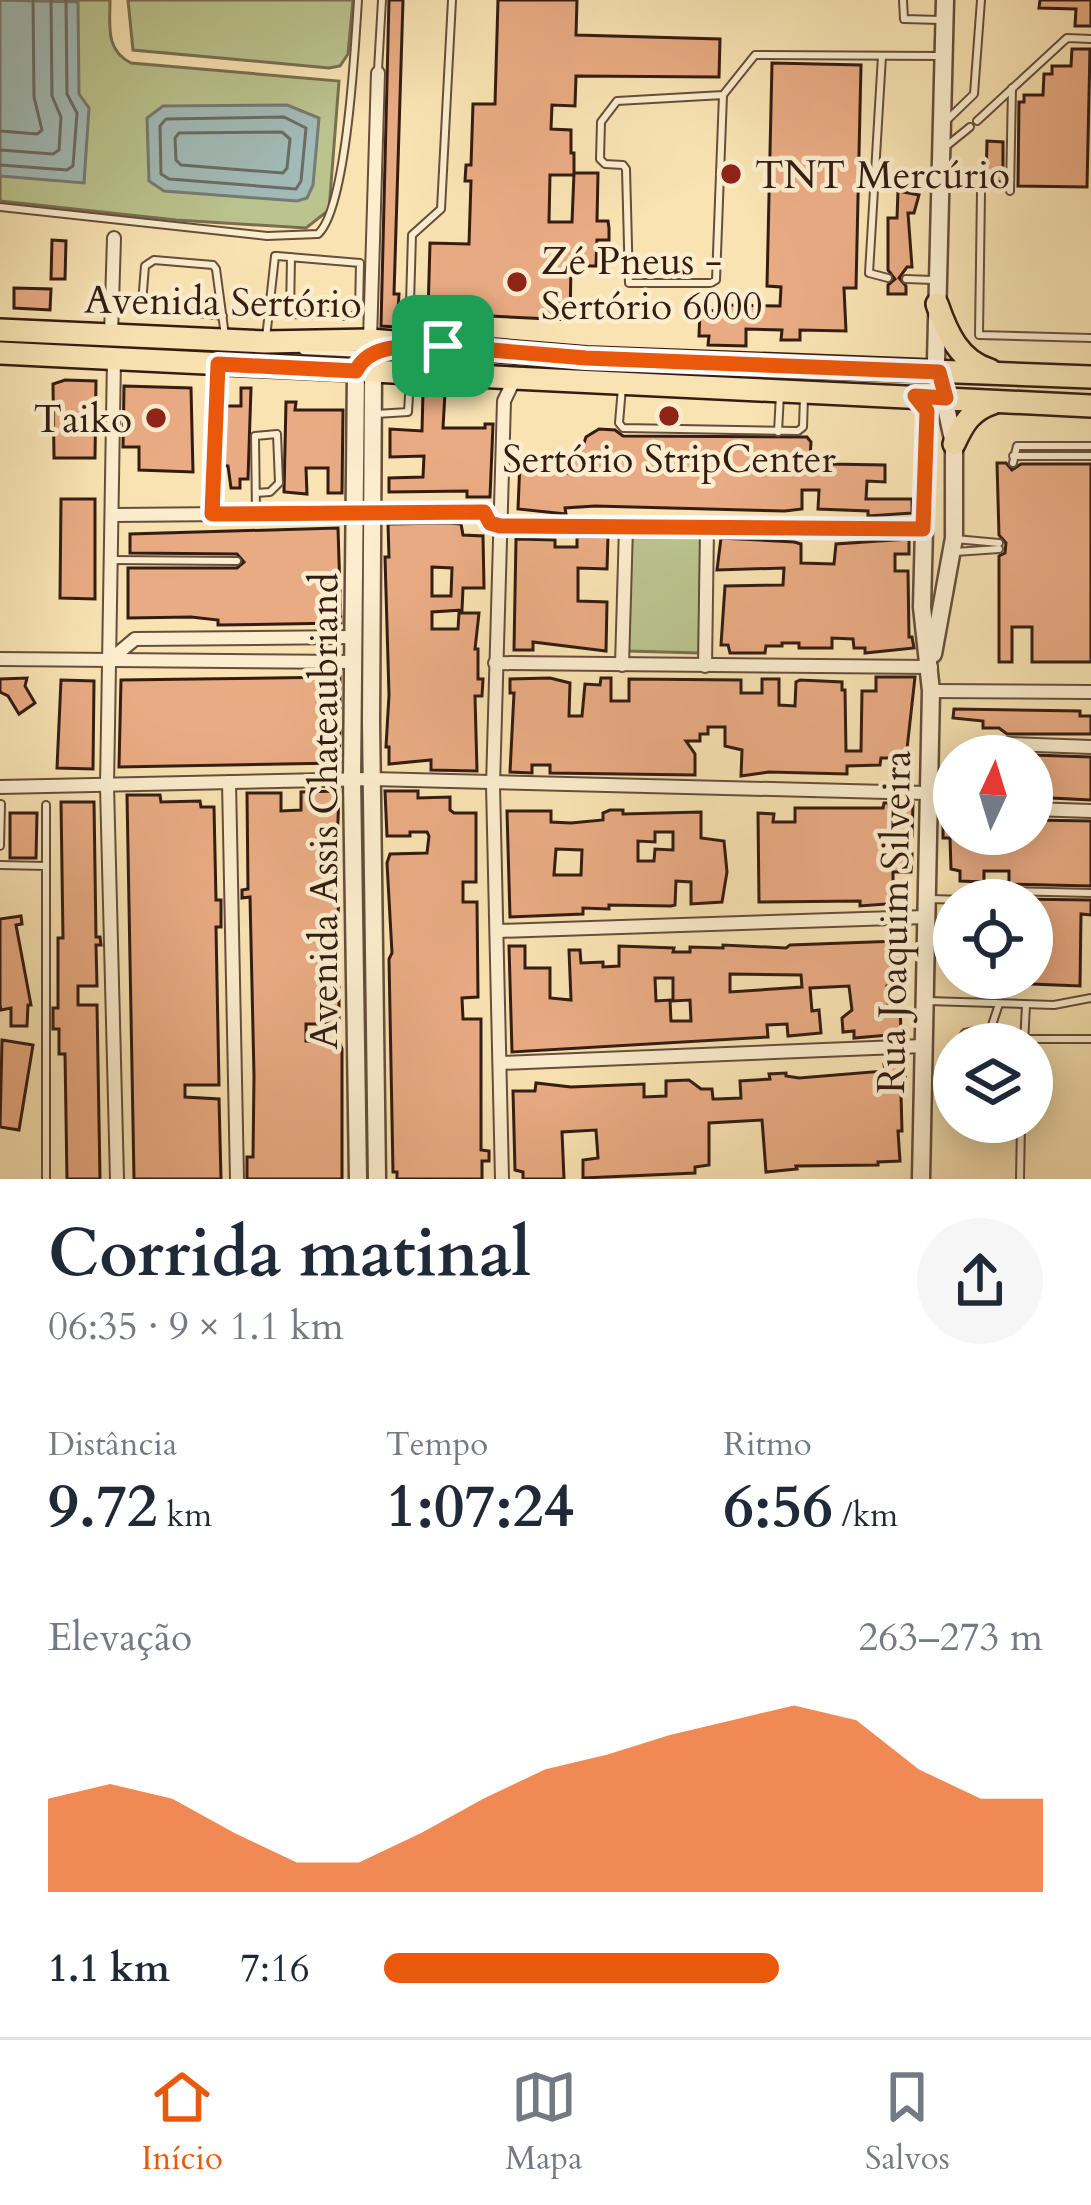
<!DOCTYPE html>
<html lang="pt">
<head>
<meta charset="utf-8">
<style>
  :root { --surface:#fff; --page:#f6f6f7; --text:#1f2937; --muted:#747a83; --line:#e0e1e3; --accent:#ea580c }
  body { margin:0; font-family:Cardo,serif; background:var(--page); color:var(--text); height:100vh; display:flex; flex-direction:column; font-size:45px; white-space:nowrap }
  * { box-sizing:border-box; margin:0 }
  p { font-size:39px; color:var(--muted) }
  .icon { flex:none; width:66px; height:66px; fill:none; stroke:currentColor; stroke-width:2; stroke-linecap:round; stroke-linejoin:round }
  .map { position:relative; height:1179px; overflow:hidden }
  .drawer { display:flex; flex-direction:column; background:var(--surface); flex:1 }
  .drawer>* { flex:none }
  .needle { width:78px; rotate:4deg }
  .fabs { position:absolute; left:933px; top:735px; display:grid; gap:24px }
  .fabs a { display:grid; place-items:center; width:120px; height:120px; border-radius:50%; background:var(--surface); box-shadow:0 6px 30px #0003; font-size:60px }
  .pin { position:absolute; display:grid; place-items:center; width:102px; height:102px; color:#fff; margin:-51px; border-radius:24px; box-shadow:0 6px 18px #0006 }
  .round { display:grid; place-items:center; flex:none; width:126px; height:126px; border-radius:63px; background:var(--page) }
  .summary { display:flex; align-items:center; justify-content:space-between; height:204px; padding:0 48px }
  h1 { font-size:66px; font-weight:700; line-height:90px }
  .metrics { display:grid; grid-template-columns:repeat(3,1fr); gap:18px; height:204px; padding:12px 48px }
  .metrics div { display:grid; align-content:center }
  .metrics b { font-size:60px; font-weight:700 }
  .metrics small { font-size:33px; font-weight:400 }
  .metrics p { font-size:33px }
  .chart { height:336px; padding:24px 48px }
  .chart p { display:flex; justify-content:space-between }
  .chart svg { width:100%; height:216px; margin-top:12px; fill:var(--accent); opacity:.7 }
  ul { padding:0 48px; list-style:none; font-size:39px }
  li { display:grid; grid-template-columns:192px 144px 1fr; align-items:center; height:90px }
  li i { height:30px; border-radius:15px; background:var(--accent) }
  .tab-bar { display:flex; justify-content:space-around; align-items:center; height:168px; border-top:3px solid var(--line); background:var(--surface); font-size:33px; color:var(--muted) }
  .tab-bar a { display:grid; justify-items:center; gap:6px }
  .tab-bar .on { color:var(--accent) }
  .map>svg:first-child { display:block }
  .green { fill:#bbc48f; stroke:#787051; stroke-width:3 }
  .water { fill:#a2bbb7; stroke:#767b75; stroke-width:3 }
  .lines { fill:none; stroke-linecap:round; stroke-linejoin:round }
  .shore { stroke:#6b6c65; stroke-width:3 }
  .building { fill:#e9ab83; stroke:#341c13; stroke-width:3; fill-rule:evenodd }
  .service-casing { stroke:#654e3b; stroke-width:10 }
  .minor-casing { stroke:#654e3b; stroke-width:16 }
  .tertiary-casing { stroke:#654e3b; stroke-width:21 }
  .primary-casing { stroke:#341c13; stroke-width:26 }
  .service { stroke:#fbedce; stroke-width:6 }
  .minor { stroke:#fbedce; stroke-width:12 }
  .tertiary { stroke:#fbedce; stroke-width:16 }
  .primary { stroke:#f9e3b3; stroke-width:21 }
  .route-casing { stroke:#fff; stroke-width:24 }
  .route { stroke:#ea580c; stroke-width:15 }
  .poi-dot { fill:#8f2418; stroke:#fbedce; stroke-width:4.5 }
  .labels { text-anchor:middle; stroke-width:9; stroke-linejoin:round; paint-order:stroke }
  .poi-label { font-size:39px; fill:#341c13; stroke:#fbedce; text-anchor:start }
  .street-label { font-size:39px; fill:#341c13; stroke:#fbedce }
</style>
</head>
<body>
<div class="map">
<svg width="1091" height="1179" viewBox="0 0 1091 1179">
  <rect width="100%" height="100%" fill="#f9e3b3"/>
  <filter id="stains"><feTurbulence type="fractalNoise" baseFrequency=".00167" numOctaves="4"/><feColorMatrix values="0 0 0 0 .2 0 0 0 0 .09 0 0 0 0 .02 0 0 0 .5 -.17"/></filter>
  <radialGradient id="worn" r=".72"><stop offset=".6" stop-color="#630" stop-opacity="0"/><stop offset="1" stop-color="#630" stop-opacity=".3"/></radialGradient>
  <g class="green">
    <path d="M0,0H110C110,26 105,50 131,63L339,81L329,210L306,228L176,220L0,201Z"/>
    <polygon points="128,0 353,0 348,54 340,66 329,68 133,50"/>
    <polygon points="631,534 701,535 699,653 628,651"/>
  </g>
  <g class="water">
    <polygon points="0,0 78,2 79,94 89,108 84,183 0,176"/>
    <polygon points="287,105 319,118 313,185 307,198 297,201 164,191 149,181 147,118 163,106"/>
  </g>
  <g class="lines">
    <g class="shore">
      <polygon points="284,117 306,128 301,181 296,189 169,179 161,174 160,126 166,119"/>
      <polyline points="0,131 37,134 42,130 34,97 33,0"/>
      <polygon points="282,132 290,139 287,168 283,173 181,165 176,160 175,138 179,133"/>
      <polyline points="0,150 53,154 59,150 61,117 52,96 51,0"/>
      <polyline points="0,165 67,170 73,166 77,113 67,94 66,0"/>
    </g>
  </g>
  <g class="building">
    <polygon points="389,0 403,0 394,294 399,294 397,327 381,326"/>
    <polygon points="498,0 577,0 576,35 720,39 719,77 576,76 575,106 552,105 551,129 571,130 571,153 574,153 574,175 550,175 549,222 572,222 574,173 598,173 597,221 608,221 609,228 609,240 597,240 596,266 571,266 570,320 428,313 430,243 469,244 471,181 465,181 466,165 471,165 473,104 495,104"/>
    <polygon points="1040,0 1091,0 1091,26 1075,26 1076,9 1039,8"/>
    <polygon points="1072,49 1090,49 1087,187 1018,186 1019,102 1024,102 1024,95 1043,95 1044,74 1052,74 1052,66 1071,66"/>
    <polygon points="772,63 861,65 856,288 844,288 846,331 800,330 800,340 781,340 782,330 746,329 746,346 708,345 709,336 699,336 700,310 722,311 722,305 780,306 781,287 767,286"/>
    <polygon points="987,141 1003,142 1003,182 986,181"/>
    <polygon points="898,191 919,195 914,213 908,213 912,267 907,267 899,278 906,286 906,294 888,294 888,285 895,279 888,270 888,218 897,218"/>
    <polygon points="52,240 66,241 65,279 51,279"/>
    <polygon points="14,288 51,289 50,310 14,308"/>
    <polygon points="65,380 96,381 95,458 54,458 53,384"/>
    <polygon points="124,386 191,388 193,472 139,470 139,447 123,447"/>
    <polygon points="241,388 251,388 248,479 240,479 240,488 231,488 228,466 221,465 223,406 241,406"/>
    <polygon points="423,392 445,393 443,428 485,428 485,424 493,424 490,497 467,497 467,491 389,492 389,478 423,477 424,456 390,457 390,429 422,431"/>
    <polygon points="286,402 296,402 295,410 343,410 342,493 328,493 328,468 306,468 307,494 284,492"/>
    <polygon points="599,429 615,430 623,436 807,437 811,442 810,457 828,460 828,464 885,465 885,482 867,481 866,499 912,499 912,513 868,516 868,511 818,509 819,490 802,490 802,509 785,511 595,506 565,508 566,514 518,509 520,461 540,461 541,472 567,473 567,458 579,458 586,437"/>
    <polygon points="997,463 1006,463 1012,470 1021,464 1091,464 1091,662 1032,662 1032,627 1012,627 1012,662 999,662 999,556 1005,553 1006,543 999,535"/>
    <polygon points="61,499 95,499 95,599 60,598"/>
    <path d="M447,523L461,524L463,535L483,536L484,588H463L462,610L432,612V629H458L459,613H479L475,649H478V679H483L482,696H475L477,771L431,770V760L389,764V747H386L389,695L385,557H389L388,524ZM432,567L452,568L451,596H432Z"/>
    <polygon points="338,528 341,623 218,625 218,620 191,617 128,618 128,568 237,568 244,562 237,554 130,553 130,534"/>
    <polygon points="577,537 608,537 607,569 578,568 578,601 607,602 606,651 533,642 533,650 514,650 516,539 555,540 555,547 577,547"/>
    <polygon points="721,538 794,542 801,544 801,563 834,564 836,544 909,539 909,554 895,554 895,571 908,571 909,637 912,637 914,648 865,653 865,648 854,648 853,639 832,638 832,648 799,648 799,643 782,643 782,646 766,646 765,653 730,653 728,645 721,645 725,586 783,585 784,568 717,570"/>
    <polygon points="340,677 340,710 335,710 335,730 340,730 339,763 119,767 121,680"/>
    <polygon points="876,677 915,677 906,758 881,758 880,765 847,766 847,774 769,772 741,776 742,750 725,746 725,727 708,727 708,734 700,734 700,741 686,741 695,754 695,775 550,773 550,765 532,765 532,773 510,772 514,693 510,693 510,679 550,678 570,683 569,716 582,716 585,684 600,685 601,678 611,678 611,701 629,701 629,679 741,680 741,693 762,693 762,679 779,679 779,705 795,706 796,682 800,680 842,682 842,690 845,690 846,751 861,751 862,691 876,691"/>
    <polygon points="27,678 25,686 35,703 19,714 8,696 0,692 0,679"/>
    <polygon points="61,680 94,681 93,769 57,768"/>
    <polygon points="954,709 1080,711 1080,716 1091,716 1091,734 1007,734 999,728 983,728 983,721 953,718"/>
    <polygon points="1032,755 1091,757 1091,800 1032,797"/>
    <polygon points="339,791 337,849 333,850 339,887 337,946 331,946 332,966 339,967 339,1024 306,1024 306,1041 339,1041 342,1049 342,1179 247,1179 247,1157 253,1157 254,1076 250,897 242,898 242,890 248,889 247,793 281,793 281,811 301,810 301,792"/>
    <polygon points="385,791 418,791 418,798 450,797 450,810 454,813 476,813 476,882 463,882 463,902 477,902 478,997 462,998 463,1019 481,1019 481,1150 489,1151 489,1161 482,1161 482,1179 397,1179 397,1172 393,1172 389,959 392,953 387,863 390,854 427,853 429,836 427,832 410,832 410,836 387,836"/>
    <polygon points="127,795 160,795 161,802 200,801 201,807 214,807 216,900 221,900 221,927 216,927 219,1085 185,1085 185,1097 219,1099 221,1179 134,1179"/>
    <polygon points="61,802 94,802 96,937 100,937 101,945 96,945 97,986 78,986 78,1005 97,1005 100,1179 67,1179 65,1054 59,1054 59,1029 53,1029 53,1008 58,1008 58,938 63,938"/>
    <polygon points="884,803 913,803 912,836 904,836 904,854 912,854 911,872 893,872 893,889 898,889 899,903 860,906 860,901 759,902 758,813 774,814 773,822 795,822 795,808 883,808"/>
    <path d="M610,810H623V814L701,812V838L724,841L727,872L722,902L691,904V882L676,881L675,905L671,906L609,905V909L583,908V914L510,917L507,811H551V822L571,823L603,820V813ZM655,832H673V850L655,849L654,861H638V841L655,842ZM556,849L582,850L581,875H554Z"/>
    <polygon points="10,813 37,813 36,858 10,858"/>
    <polygon points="943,820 952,820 952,834 1032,834 1032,820 1091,821 1091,886 1009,884 1009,871 984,871 984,882 960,881 960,871 951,869 950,838 943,838"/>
    <polygon points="1009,899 1091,900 1091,915 1081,914 1080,986 1032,984 1032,900"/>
    <polygon points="21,916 22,924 16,925 31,1005 28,1005 27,1026 11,1026 11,1008 1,1010 0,1005 0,919"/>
    <path d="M898,941L903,968L897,969L898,986H887L888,1003H900L901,1034L854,1038V1031L843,1032L842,1018L852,1010L849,986L810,988L812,1011L819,1010L821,1033L788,1036L787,1024L767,1025L768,1037L512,1052L509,946H525V968H550V998L571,1000L569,950H580L581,963L603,962V967L619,966V946L674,948L673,952H690V947L723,948V945L786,948L790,945ZM730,974L801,975L802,987L730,992ZM655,978H673V1001L690,1000L691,1021H671L670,1000L656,1001Z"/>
    <polygon points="2,1040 33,1045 19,1130 0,1127"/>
    <polygon points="905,1062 906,1093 901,1094 902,1131 898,1131 900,1161 878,1162 878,1165 796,1166 797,1169 766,1172 762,1120 709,1123 709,1165 695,1167 695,1173 583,1178 583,1160 598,1158 596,1130 562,1132 564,1179 523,1179 523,1172 515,1170 513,1091 535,1091 536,1083 571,1087 644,1084 644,1097 666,1096 666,1081 689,1080 701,1089 712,1089 713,1099 717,1099 741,1098 740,1081 770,1079 769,1074 786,1073 786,1076 799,1078 885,1071 884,1064"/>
  </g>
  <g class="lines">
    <g class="service-casing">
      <g id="service">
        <polyline points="903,0 904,19 941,20"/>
        <polyline points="882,56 869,273 888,278"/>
        <polyline points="378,70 382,0"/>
        <polyline points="723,95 716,280 711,283 629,283 626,169 623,165 605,164 600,159 601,122 617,101 723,95 755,55 939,56"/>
        <polyline points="977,121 1067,38 1091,39"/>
        <polyline points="945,122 974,94 981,0"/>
        <polyline points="944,148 970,127"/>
        <polyline points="981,191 979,335 1091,338"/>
        <polyline points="1010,191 1012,88"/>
        <path d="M0,207L267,236L318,234C347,208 355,45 358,0"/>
        <polyline points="906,279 933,280"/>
        <polyline points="223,316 145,306 142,303 145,266 154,260 213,265 216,269 225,336"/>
        <polyline points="409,337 412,235 441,209 452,0"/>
        <polyline points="266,338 275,256 277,256 360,263 359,311 354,316 290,314 291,257"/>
        <polyline points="303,351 488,360"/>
        <polyline points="622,387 619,423 623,428 798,431 803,427 804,396"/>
        <polyline points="376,414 408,412 410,380"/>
        <polyline points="778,432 780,394"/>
        <polyline points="1013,456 1091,456"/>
        <polyline points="1013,463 1017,446 1091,446"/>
        <polyline points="256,512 255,436 277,434 279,483 270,492 256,493"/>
        <polyline points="212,514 217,368"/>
        <polyline points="955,539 999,543"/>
        <polyline points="955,552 999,549"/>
        <polyline points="112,560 237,561"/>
        <polyline points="0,846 1,804"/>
        <polyline points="0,865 46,866 46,1179"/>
        <polyline points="46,866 46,805"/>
        <polyline points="929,899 967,900"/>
        <polyline points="988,900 999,891 1091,893"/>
        <polyline points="928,1001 1054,1005 1091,998"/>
        <polyline points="1024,1039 1091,1039"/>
        <polyline points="958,1044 965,1033 991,1028 999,1004"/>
        <polyline points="1024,1044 1026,1005"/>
        <polyline points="1020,1179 1021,1122"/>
      </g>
    </g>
    <g class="minor-casing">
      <g id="minor">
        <polyline points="111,335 114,238"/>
        <polyline points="370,340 378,73"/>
        <polyline points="114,358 107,786 117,1179"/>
        <polyline points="114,515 484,512 490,523 500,526 923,529"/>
        <polyline points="0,659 353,662"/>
        <polyline points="110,660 135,639 354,637"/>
        <polyline points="495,663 931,667"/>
        <polyline points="622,665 626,527"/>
        <polyline points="705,666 707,528"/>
        <polyline points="931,691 1091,692"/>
        <polyline points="1005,756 1009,744 1091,747"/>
        <polyline points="229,782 237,1179"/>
        <polyline points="0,787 372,779 926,793"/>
        <polyline points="927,806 954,807"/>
        <polyline points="1032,809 1091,811"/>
        <polyline points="498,931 926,917"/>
        <polyline points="500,1063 923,1046"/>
        <polyline points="502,1179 493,785 504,401 515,378"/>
      </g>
    </g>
    <g class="tertiary-casing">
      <g id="tertiary">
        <polyline points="356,371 352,779 358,1179"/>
        <polyline points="373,371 371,722 377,1179"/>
        <polyline points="915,396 927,411 922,607 931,691 921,1179"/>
        <polyline points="933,654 954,538 954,444 936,361 945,0"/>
      </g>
    </g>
    <g class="primary-casing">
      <g id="primary">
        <path d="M937,304C947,333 959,361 990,370"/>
        <polyline points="0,330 265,342 370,340 586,358 1091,377"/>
        <polyline points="0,353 1091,406"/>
        <path d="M954,444C963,424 971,410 993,403"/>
      </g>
    </g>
    <use href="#service" class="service"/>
    <use href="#minor" class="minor"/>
    <use href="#tertiary" class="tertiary"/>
    <use href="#primary" class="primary"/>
  </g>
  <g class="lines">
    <g class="route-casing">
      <path id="route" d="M443,346L586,358L939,372L946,398L915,396L927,411L923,529L500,526L490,523L484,512L212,514L218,364L356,371C371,340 413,348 443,346Z"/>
    </g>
    <use href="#route" class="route"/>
  </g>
  <g class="poi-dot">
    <circle cx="731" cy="174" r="12"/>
    <circle cx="517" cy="282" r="12"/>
    <circle cx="669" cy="416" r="12"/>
    <circle cx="156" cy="418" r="12"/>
  </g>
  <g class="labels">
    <g class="poi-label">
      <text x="755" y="188">TNT Mercúrio</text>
      <text x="541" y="274">Zé Pneus -<tspan x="541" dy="45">Sertório 6000</tspan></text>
      <text x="132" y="432" text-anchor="end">Taiko</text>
      <text x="669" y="472" text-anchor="middle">Sertório StripCenter</text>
    </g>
    <g class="street-label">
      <text transform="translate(223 301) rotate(1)" y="14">Avenida Sertório</text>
      <text transform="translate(323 811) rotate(-90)" y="14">Avenida Assis Chateaubriand</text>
      <text transform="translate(893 922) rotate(-89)" y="14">Rua Joaquim Silveira</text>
    </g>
  </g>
  <rect width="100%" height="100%" filter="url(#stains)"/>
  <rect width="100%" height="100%" fill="url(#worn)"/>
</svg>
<div class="fabs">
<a><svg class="needle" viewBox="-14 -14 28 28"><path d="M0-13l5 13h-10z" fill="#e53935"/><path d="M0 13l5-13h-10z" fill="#747a83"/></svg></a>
<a><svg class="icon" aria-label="locate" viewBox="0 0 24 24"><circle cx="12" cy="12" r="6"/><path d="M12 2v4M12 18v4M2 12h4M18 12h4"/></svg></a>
<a><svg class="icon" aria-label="layers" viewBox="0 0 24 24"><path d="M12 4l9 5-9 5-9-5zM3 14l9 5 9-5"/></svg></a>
</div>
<div class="pin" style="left:443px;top:346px;background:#1e9e55"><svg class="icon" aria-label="arrive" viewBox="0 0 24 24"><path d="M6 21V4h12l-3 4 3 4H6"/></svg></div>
</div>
<section class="drawer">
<div class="summary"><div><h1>Corrida matinal</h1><p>06:35 · 9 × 1.1 km</p></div><a class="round"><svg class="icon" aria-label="share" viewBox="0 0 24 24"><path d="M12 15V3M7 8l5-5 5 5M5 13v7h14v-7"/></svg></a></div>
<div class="metrics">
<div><p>Distância</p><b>9.72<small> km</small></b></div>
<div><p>Tempo</p><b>1:07:24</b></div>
<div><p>Ritmo</p><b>6:56<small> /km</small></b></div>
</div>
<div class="chart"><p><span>Elevação</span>263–273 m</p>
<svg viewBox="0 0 160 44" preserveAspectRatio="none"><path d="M0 44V25L10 22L20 25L30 32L40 38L50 38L60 32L70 25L80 19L90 16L100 12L110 9L120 6L130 9L140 19L150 25L160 25V44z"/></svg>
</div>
<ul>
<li><b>1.1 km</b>7:16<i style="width:60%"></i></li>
</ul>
</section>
<nav class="tab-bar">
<a class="on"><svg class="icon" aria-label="home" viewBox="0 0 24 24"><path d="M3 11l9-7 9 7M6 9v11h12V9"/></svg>Início</a>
<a><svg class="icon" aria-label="map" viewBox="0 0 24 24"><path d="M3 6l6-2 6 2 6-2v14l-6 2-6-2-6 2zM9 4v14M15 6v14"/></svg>Mapa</a>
<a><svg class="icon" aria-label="saved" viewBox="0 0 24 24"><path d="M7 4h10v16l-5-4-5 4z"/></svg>Salvos</a>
</nav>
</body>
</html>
